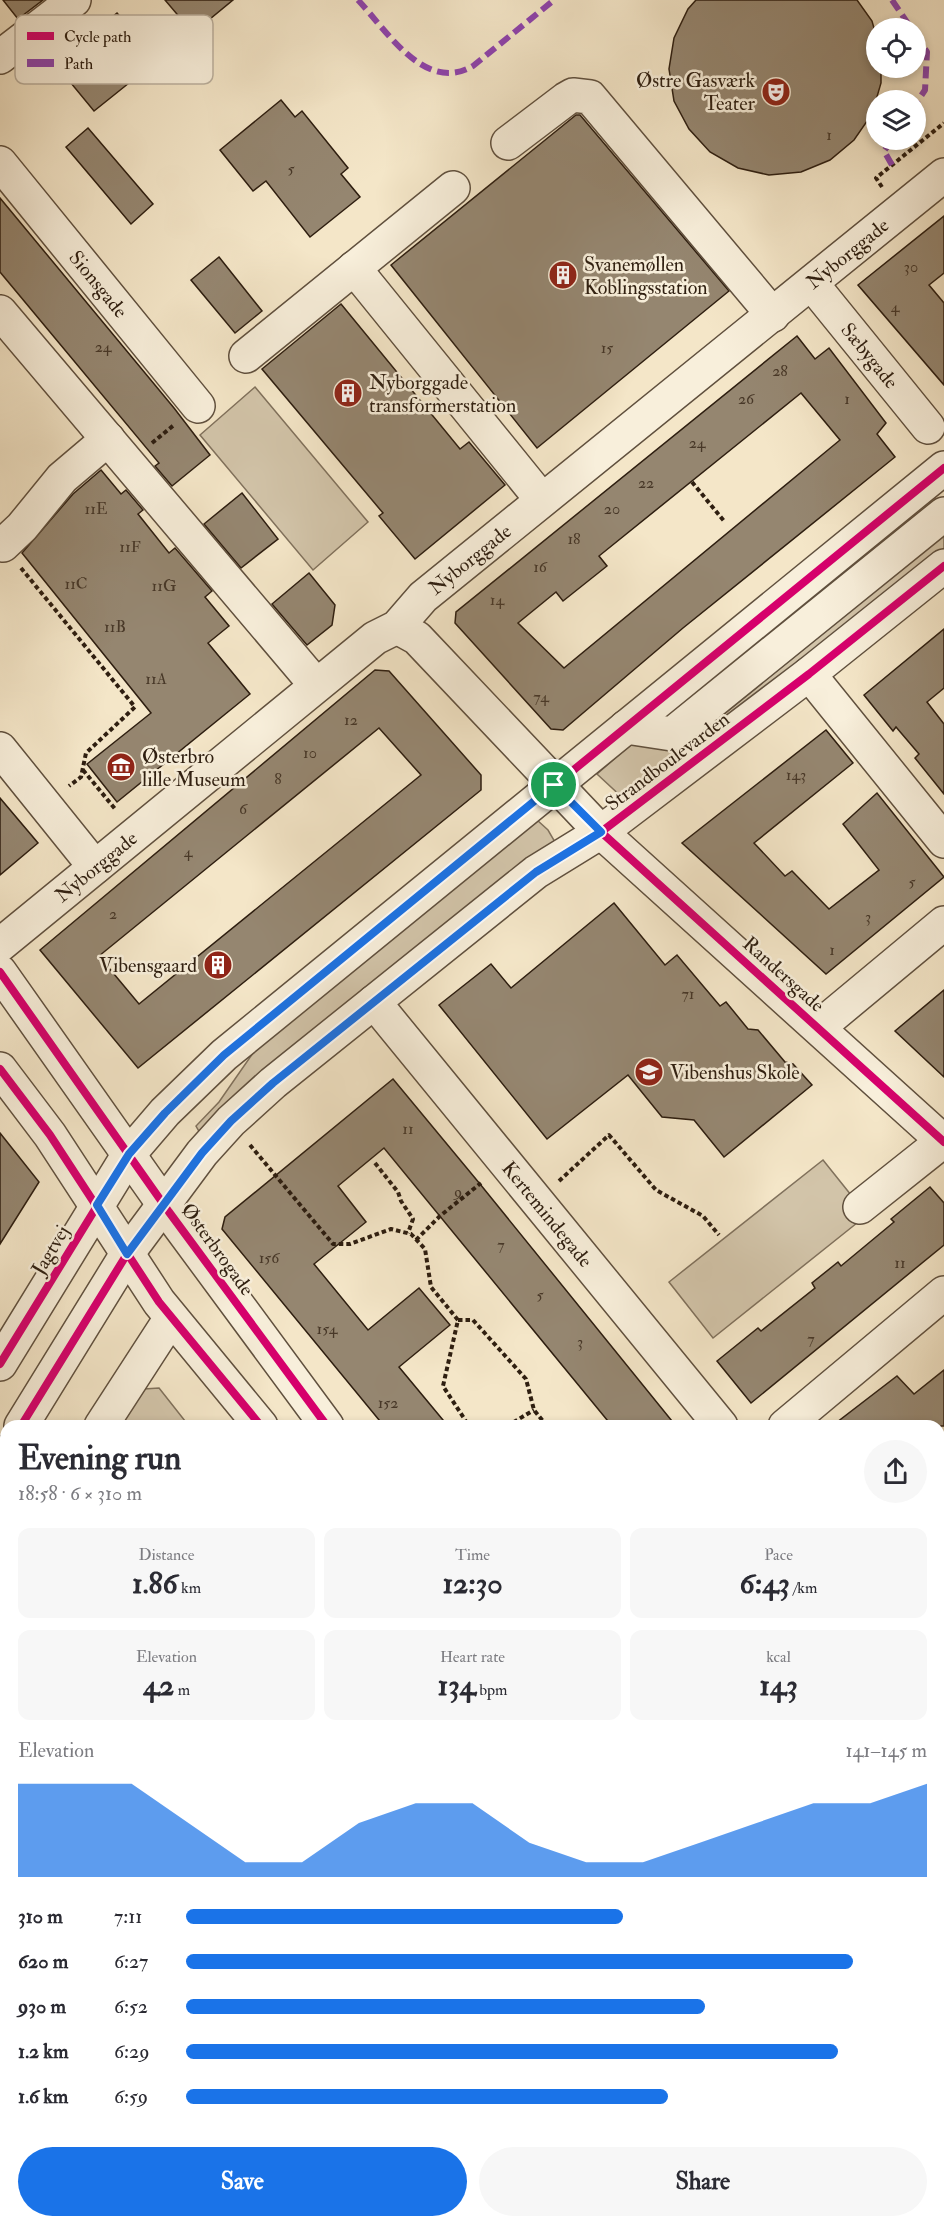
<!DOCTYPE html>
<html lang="en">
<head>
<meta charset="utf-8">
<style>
  :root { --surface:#fff; --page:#f7f7f7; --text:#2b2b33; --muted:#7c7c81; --accent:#1a73e8 }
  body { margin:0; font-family:"IM FELL Double Pica",serif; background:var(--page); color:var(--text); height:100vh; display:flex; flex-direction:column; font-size:22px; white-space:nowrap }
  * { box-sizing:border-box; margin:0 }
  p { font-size:20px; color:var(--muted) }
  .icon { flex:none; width:33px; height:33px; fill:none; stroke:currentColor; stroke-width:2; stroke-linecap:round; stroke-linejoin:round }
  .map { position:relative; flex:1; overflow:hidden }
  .sheet { position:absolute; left:0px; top:1420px; width:945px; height:808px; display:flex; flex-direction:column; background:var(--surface); border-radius:18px 18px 0 0; box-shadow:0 3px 9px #0003 }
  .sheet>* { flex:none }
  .fabs { position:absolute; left:866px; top:18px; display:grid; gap:12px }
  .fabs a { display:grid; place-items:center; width:60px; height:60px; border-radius:50%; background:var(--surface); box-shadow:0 3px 9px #0003; font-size:30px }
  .pin { position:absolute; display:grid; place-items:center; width:51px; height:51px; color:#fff; margin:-26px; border:3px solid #fff; border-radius:50%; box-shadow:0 2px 6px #0007 }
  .round { display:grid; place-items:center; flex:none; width:63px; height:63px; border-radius:32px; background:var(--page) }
  .summary { display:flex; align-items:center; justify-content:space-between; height:102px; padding:0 18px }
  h1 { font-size:33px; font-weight:700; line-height:45px }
  .stats { display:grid; grid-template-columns:repeat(3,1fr); gap:9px; height:102px; padding:6px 18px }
  .stats div { display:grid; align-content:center; border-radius:12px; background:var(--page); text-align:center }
  .stats b { font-size:30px; font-weight:700 }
  .stats small { font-size:16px; font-weight:400 }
  .stats p { font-size:16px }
  .chart { height:168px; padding:12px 18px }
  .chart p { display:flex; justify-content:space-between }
  .chart svg { width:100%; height:108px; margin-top:6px; fill:var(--accent); opacity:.7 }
  .cta { display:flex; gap:12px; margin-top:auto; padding:12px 18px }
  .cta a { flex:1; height:69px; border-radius:36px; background:var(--accent); color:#fff; font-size:24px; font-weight:700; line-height:69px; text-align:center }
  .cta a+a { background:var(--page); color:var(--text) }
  ul { padding:0 18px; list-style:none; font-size:20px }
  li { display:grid; grid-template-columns:96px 72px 1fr; align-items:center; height:45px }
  li i { height:15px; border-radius:8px; background:var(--accent) }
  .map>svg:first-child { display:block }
  .green { fill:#d2c4a9; stroke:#80715c; stroke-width:1.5 }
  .building { fill:#958670; stroke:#2e1e10; stroke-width:1.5; fill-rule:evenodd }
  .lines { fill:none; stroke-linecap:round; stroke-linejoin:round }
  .minor-casing { stroke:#60503e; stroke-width:36 }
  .path { stroke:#2e1e10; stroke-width:4; stroke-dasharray:4.5 3; stroke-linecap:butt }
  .minor { stroke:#f8efdb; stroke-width:33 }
  .quiet { stroke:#8e44ad; stroke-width:6; stroke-dasharray:12 6; stroke-linecap:butt }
  .cycleway-casing { stroke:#f8efdb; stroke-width:11 }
  .cycleway { stroke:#d6006c; stroke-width:8 }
  .route-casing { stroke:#fff; stroke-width:12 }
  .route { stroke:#1a73e8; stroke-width:8 }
  .labels { text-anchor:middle; stroke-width:5; stroke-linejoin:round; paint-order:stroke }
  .number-label { font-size:16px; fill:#483828 }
  .poi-label { font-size:20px; fill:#2e1e10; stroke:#f8efdb; text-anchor:start }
  .street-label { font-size:20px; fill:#2e1e10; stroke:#f8efdb }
  .key { fill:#f8efdb; stroke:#bbb09e; stroke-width:1.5 }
  .key-label { font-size:16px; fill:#2e1e10 }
</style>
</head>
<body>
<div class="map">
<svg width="944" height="2228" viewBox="0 0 944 2228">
  <rect width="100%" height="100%" fill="#f4e6c8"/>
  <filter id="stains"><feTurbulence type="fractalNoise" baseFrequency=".00333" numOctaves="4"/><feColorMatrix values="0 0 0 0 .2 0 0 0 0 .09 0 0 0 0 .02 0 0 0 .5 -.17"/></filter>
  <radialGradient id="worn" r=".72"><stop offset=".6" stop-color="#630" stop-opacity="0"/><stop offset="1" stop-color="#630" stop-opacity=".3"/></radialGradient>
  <g class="green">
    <polygon points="255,387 368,522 313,570 200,435"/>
    <polygon points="944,535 944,548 742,713 625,800 597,774 637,739 692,740"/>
    <polygon points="537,820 548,830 555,842 200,1133 196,1126 219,1102 253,1053 269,1038"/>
    <polygon points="823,1160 867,1215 713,1338 669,1282"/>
    <polygon points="159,1388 189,1426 120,1426 144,1389"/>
  </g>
  <g class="building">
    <polygon points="3,0 43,0 18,19"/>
    <polygon points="165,0 233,0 193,33"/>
    <polygon points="696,0 857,0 872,21 876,35 876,68 881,68 881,83 872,114 854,140 830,160 801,172 769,175 738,168 710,152 689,129 674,101 669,69 674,38 688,9"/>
    <polygon points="117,13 141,41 119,61 134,79 94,111 42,48 83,17 95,31"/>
    <polygon points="281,100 295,117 302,111 348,168 341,174 360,197 310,237 266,181 253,191 220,150"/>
    <polygon points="576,115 580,115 729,291 537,448 391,265"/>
    <polygon points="88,128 153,204 131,224 66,147"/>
    <polygon points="0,198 174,408 210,455 172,486 155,466 159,463 0,272"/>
    <polygon points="944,216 944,273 929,285 944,303 944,385 858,285"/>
    <polygon points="219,257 262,311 235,333 191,280"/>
    <polygon points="341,304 460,449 469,442 505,485 415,559 379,516 383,513 262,369"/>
    <path d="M797,336L815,359L829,348L886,423L877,434L895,457L683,628L563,730L551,729L455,623L456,612ZM801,393L840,440L564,668L518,623L556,592L563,601L607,566L599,556Z"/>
    <polygon points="101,470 121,494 126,490 143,510 138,514 169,553 175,548 212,591 205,597 229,626 208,643 250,694 117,802 87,764 151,713 22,553 73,494"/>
    <polygon points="242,493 278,539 241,568 204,524"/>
    <polygon points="309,573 335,605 332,625 307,645 272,604"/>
    <polygon points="944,629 944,688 927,702 944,724 944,794 915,758 919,754 896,727 893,731 864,695"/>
    <path d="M375,670L389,671L481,775V790L138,1068L40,950ZM379,728L421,775L139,1004L99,956Z"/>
    <polygon points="826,730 853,763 754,843 785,876 792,871 829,909 879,870 843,824 877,793 944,877 826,974 682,843"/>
    <polygon points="0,798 38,843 0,875"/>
    <polygon points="614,903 665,965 677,955 720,1006 726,1002 748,1029 758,1030 785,1062 793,1064 812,1085 724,1157 694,1120 662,1117 628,1075 547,1139 439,1005 491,964 511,988"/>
    <polygon points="944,990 944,1077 895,1031"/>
    <polygon points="393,1079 480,1184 676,1426 612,1426 384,1148 338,1186 366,1222 314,1264 368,1330 419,1288 450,1325 399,1367 448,1426 384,1426 222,1229 225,1217"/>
    <polygon points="0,1133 39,1182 0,1244"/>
    <polygon points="930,1187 944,1203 944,1245 751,1403 717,1361 758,1328 761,1331 815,1288 812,1283 838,1262 841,1266 894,1222 891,1219"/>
    <polygon points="944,1370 944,1426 832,1426 897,1376 914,1394"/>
  </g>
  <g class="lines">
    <g class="minor-casing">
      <g id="minor">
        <polyline points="0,57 74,0"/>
        <polyline points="508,143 566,99 573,95 590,97 773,315"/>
        <path id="s1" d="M0,163L198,406"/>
        <polyline points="354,268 542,500"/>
        <path id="s2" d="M812,284L928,427"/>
        <polyline points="0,312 316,685"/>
        <polyline points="246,356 453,188"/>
        <polyline points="3,545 22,527 62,478 108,439"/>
        <polyline points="397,627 417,638 601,832 944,1142"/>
        <polyline points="809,674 944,841"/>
        <polyline points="626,727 672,734 944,514"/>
        <polyline points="0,749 95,867"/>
        <path id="s3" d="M0,945L375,638L397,627L423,597L944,175"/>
        <polyline points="0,972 169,1212 327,1426"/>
        <path id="s4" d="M374,1002L721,1426"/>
        <polyline points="819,1027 944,923"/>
        <polyline points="0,1069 50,1135 159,1302 261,1426"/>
        <polyline points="860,1207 943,1141"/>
        <polyline points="0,1364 129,1154 165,1112 224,1055 944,468"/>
        <polyline points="21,1426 127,1254 202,1153 231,1121 273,1083 536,872 601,832 809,674 944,566"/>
        <polyline points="101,1426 171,1318"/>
        <polyline points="785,1426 944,1293"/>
        <polyline points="0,1462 6,1452"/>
        <polyline points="0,1985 6,1985"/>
        <polyline points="939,2047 944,2043"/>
        <polyline points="939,2196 944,2202"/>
        <polyline points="916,2223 920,2228"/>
      </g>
    </g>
    <g class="path">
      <polyline points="882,187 876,178 944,123"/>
      <polyline points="152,443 174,425"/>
      <polyline points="692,482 724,521"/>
      <polyline points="21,568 135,707 86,753 81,777 69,786"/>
      <polyline points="83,770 116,810"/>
      <polyline points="250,1145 333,1244 350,1244 391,1229 411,1234 425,1249 431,1287 458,1320 443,1386 469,1426"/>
      <polyline points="375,1163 398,1192 401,1201 413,1219 408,1233"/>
      <polyline points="559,1181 609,1135 656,1190 703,1216 719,1235"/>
      <polyline points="416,1240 440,1216 481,1183"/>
      <polyline points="458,1320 473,1320 526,1379 534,1410 547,1426"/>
      <polyline points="507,1426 534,1410"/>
      <polyline points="0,1552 6,1542"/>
      <polyline points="939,1782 944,1778"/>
    </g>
    <use href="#minor" class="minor"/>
    <g class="quiet">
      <path d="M358,0C387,31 425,94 473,66L554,0"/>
      <polyline points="892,0 911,28"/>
      <polyline points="915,34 927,52 925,90 915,105"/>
      <polyline points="892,140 884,151 892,165"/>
    </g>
    <g class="cycleway-casing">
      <g id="cycleway">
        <polyline points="601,832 944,1142"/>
        <polyline points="0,972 169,1212 327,1426"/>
        <polyline points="0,1069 50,1135 159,1302 261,1426"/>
        <polyline points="0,1364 129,1154 165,1112 224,1055 944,468"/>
        <polyline points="21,1426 127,1254 202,1153 231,1121 273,1083 536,872 601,832 809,674 944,566"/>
      </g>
    </g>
    <use href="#cycleway" class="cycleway"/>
  </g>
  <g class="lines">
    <g class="route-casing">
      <polygon id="route" points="554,785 601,832 536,872 273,1083 231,1121 202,1153 127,1254 97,1205 129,1154 165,1113 224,1055"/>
    </g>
    <use href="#route" class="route"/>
  </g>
  <defs>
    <g id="theatre-disc" transform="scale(1.5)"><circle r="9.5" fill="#8f2418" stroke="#f8efdb"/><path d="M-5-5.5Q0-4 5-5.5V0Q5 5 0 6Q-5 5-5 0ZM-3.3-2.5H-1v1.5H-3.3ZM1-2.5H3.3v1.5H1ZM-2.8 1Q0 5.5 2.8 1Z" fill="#fff"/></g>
    <g id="building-disc" transform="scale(1.5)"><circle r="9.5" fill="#8f2418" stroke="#f8efdb"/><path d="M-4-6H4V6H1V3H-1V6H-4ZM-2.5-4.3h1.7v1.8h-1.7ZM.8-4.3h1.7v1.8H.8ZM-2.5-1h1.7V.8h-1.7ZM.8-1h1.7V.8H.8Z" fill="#fff"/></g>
    <g id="museum-disc" transform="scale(1.5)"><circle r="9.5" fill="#8f2418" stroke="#f8efdb"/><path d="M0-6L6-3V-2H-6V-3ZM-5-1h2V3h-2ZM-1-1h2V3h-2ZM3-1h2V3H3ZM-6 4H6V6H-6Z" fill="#fff"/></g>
    <g id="school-disc" transform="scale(1.5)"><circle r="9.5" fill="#8f2418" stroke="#f8efdb"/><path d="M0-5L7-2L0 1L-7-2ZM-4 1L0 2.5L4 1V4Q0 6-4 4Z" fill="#fff"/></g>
  </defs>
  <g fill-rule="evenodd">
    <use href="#theatre-disc" x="776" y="92"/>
    <use href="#building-disc" x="563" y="275"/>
    <use href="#building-disc" x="348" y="393"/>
    <use href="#museum-disc" x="121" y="767"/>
    <use href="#building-disc" x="218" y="965"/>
    <use href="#school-disc" x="649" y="1072"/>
  </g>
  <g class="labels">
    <g class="number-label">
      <text x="829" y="140">1</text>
      <text x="291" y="174">5</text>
      <text x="911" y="272">30</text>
      <text x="895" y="312">4</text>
      <text x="103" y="352">24</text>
      <text x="607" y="353">15</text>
      <text x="780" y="376">28</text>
      <text x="746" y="404">26</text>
      <text x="847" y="404">1</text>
      <text x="697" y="448">24</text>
      <text x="646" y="488">22</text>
      <text x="96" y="514">11E</text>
      <text x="612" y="514">20</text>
      <text x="574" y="544">18</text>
      <text x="130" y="552">11F</text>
      <text x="540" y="572">16</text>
      <text x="76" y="589">11C</text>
      <text x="164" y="591">11G</text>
      <text x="497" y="605">14</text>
      <text x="115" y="632">11B</text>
      <text x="156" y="684">11A</text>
      <text x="541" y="702">74</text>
      <text x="351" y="725">12</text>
      <text x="310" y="758">10</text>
      <text x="796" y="780">143</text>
      <text x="278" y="784">8</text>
      <text x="243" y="814">6</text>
      <text x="188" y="857">4</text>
      <text x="912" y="887">5</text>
      <text x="113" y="919">2</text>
      <text x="868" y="922">3</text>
      <text x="832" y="955">1</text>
      <text x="688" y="999">71</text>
      <text x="408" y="1134">11</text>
      <text x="458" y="1197">9</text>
      <text x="501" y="1250">7</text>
      <text x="269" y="1263">156</text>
      <text x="900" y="1268">11</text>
      <text x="540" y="1300">5</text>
      <text x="327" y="1334">154</text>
      <text x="811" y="1344">7</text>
      <text x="580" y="1347">3</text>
      <text x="388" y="1408">152</text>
    </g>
    <g class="poi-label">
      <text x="755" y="87" text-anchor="end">Østre Gasværk<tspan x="755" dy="23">Teater</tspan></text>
      <text x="584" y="271">Svanemøllen<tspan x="584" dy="23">Koblingsstation</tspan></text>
      <text x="369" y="389">Nyborggade<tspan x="369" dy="23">transformerstation</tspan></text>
      <text x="142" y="763">Østerbro<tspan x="142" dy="23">lille Museum</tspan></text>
      <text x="197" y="972" text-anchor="end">Vibensgaard</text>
      <text x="670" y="1079">Vibenshus Skole</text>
    </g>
    <g class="street-label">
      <text dy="7" stroke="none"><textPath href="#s3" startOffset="1095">Nyborggade</textPath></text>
      <text dy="7" stroke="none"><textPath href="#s1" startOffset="156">Sionsgade</textPath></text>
      <text dy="7" stroke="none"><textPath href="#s2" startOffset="92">Sæbygade</textPath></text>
      <text dy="7" stroke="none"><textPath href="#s3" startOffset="609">Nyborggade</textPath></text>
      <text transform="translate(667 761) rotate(-37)" y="7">Strandboulevarden</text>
      <text dy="7" stroke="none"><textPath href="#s3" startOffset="124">Nyborggade</textPath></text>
      <text transform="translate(784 974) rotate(42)" y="7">Randersgade</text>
      <text dy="7" stroke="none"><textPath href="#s4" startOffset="274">Kertemindegade</textPath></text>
      <text transform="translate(218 1249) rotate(54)" y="7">Østerbrogade</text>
      <text transform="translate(50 1250) rotate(-59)" y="7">Jagtvej</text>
    </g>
  </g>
  <rect x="15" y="15" width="198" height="69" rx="9" class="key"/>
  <rect x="27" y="32" width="27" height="8" fill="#d6006c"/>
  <rect x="27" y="59" width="27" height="8" fill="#8e44ad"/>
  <g class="key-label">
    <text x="64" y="42">Cycle path</text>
    <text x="64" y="69">Path</text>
  </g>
  <rect width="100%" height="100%" filter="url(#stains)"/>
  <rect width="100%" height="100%" fill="url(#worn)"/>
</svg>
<div class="fabs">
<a><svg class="icon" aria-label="locate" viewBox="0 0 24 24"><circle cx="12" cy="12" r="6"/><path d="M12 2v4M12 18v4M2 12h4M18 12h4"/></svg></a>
<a><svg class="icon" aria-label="layers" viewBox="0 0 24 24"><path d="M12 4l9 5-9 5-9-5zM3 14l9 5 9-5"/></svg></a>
</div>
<div class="pin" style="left:554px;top:785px;background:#1e9e55"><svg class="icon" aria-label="arrive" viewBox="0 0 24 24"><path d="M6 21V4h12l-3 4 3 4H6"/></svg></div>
<section class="sheet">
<div class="summary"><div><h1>Evening run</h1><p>18:58 · 6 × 310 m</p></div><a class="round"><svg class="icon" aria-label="share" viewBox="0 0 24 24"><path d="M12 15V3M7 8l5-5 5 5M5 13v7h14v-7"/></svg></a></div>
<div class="stats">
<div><p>Distance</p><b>1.86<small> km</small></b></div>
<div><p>Time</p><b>12:30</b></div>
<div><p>Pace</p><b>6:43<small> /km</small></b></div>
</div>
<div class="stats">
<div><p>Elevation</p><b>42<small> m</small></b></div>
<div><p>Heart rate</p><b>134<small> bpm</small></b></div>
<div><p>kcal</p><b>143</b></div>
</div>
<div class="chart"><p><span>Elevation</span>141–145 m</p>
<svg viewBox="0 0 160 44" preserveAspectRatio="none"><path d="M0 44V6L10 6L20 6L30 22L40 38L50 38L60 22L70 14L80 14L90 30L100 38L110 38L120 30L130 22L140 14L150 14L160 6V44z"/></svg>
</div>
<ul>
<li><b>310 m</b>7:11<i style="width:59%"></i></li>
<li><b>620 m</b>6:27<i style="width:90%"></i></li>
<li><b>930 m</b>6:52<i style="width:70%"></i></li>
<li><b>1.2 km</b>6:29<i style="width:88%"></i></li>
<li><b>1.6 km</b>6:59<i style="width:65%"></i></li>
</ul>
<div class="cta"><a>Save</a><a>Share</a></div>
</section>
</div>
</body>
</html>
